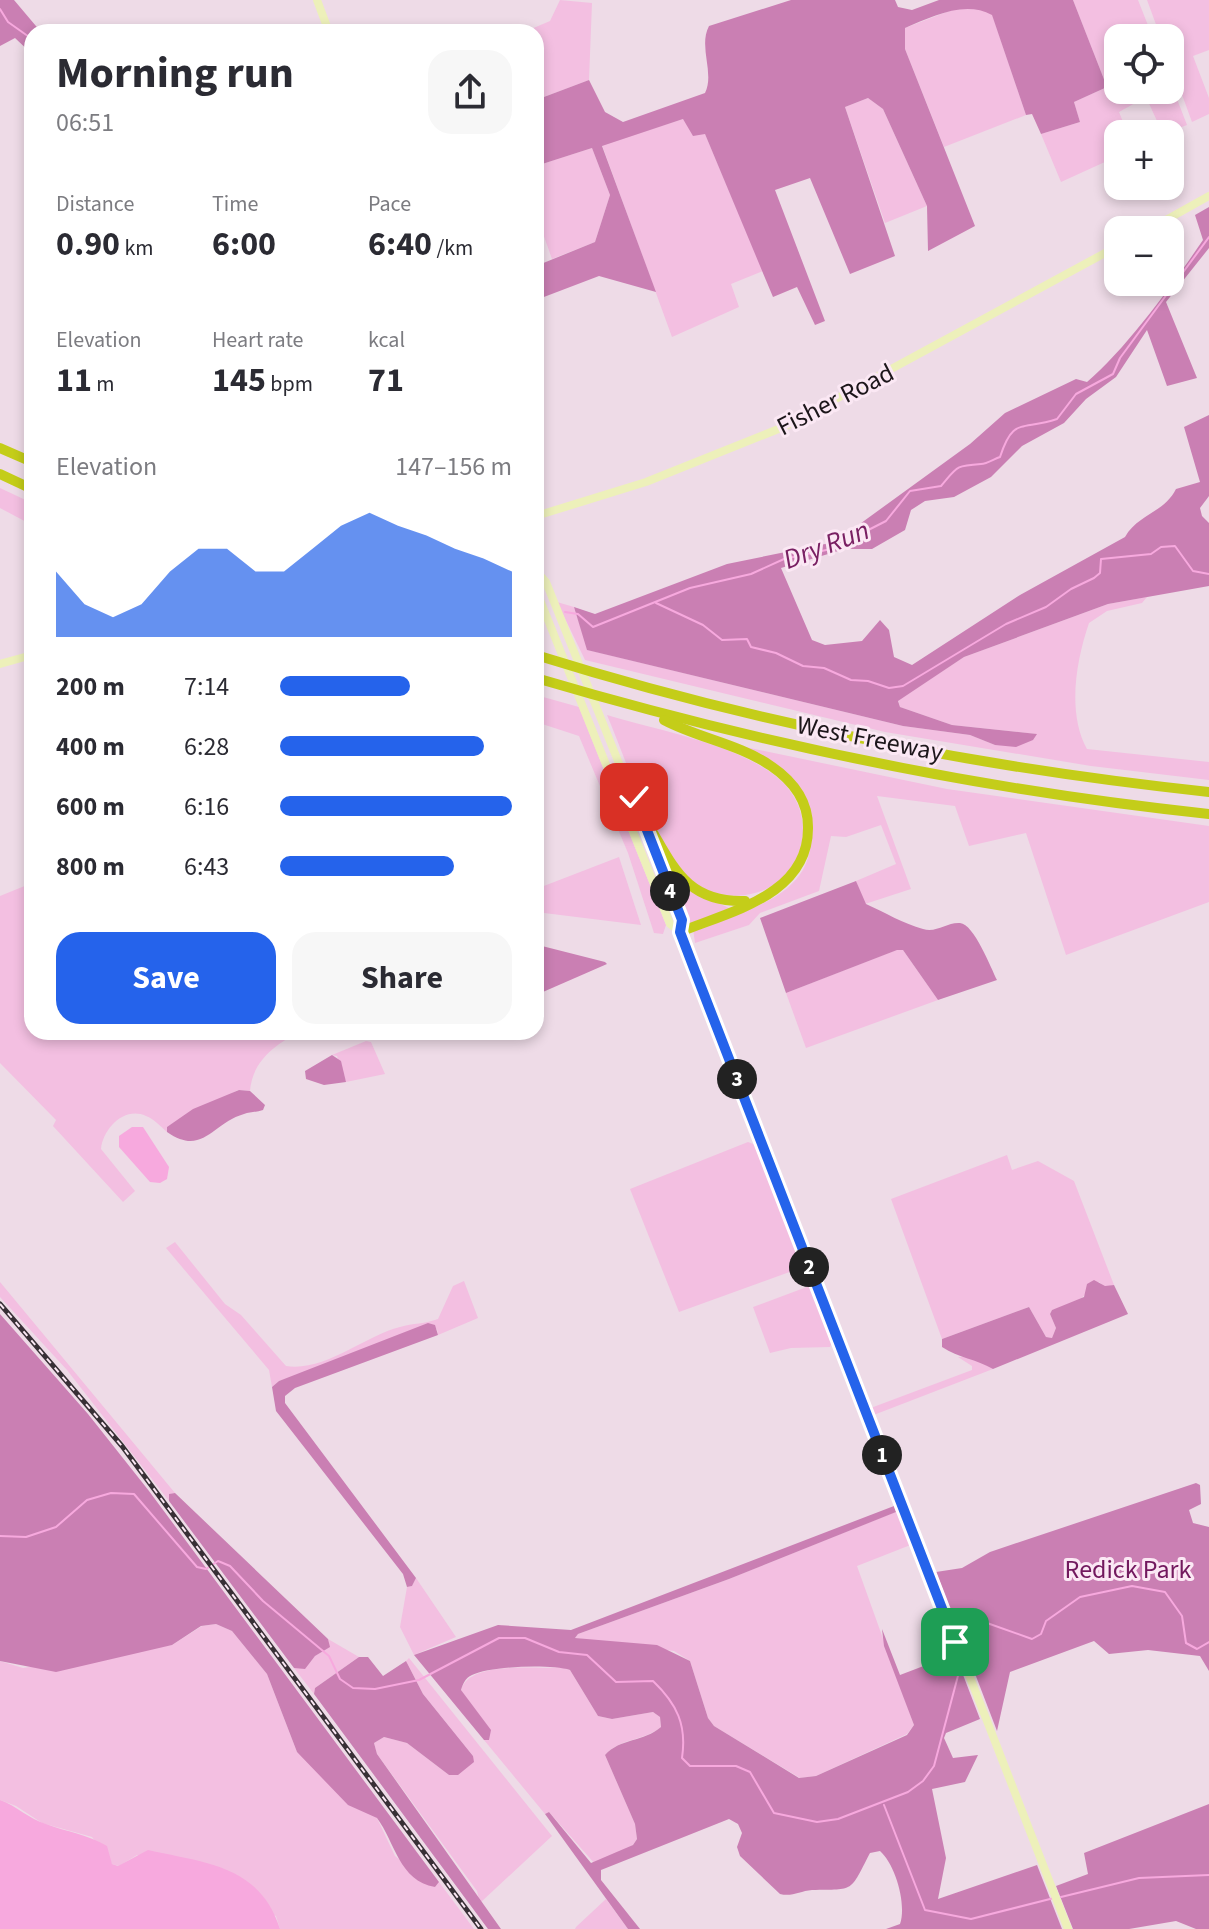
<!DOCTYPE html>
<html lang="en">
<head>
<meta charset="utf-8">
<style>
  :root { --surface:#fff; --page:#f7f7f7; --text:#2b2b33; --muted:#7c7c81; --accent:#2563eb }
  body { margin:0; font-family:"Source Sans 3",sans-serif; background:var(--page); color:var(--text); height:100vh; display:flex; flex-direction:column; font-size:30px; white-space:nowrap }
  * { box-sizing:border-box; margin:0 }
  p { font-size:26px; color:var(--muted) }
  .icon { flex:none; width:44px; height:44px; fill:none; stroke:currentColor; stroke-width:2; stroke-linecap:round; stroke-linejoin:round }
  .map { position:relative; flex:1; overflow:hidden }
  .details { position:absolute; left:24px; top:24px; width:520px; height:1016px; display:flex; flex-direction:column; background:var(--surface); border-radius:24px; box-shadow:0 4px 12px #0003 }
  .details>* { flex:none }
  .buttons { position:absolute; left:1104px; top:24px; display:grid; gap:16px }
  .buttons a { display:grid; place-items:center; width:80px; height:80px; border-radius:16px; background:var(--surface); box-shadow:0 4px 12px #0003; font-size:40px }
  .pin { position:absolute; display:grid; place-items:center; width:68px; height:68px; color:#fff; margin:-34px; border-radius:16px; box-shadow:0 4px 12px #0006 }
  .km { position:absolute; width:40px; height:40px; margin:-20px; border-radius:50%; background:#222; color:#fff; font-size:22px; line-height:40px; text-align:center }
  .round { display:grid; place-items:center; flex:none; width:84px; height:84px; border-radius:24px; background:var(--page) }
  .overview { display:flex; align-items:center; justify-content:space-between; height:136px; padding:0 32px }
  h1 { font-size:44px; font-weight:700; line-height:60px }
  .figures { display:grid; grid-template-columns:repeat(3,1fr); gap:12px; height:136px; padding:8px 32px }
  .figures div { display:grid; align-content:center }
  .figures b { font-size:34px; font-weight:700 }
  .figures small { font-size:22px; font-weight:400 }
  .figures p { font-size:22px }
  .chart { height:224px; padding:16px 32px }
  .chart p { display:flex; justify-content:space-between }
  .chart svg { width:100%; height:144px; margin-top:8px; fill:var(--accent); opacity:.7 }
  .action { display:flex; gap:16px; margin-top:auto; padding:16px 32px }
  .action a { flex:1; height:92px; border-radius:24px; background:var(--accent); color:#fff; font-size:32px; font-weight:700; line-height:92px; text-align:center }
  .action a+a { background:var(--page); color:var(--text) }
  ul { padding:0 32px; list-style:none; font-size:26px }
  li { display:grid; grid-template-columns:128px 96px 1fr; align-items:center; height:60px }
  li i { height:20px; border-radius:10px; background:var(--accent) }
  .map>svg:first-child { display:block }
  .green { fill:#f3bfe1 }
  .forest { fill:#ca7fb3 }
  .water { fill:#f7a9de }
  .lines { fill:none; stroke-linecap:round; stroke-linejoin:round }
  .stream { stroke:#f7a9de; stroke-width:2 }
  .secondary { stroke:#edf0ba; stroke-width:8 }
  .highway { stroke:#c4cd19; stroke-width:10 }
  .rail-casing { stroke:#383036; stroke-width:5 }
  .rail { stroke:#fbe8f4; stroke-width:2; stroke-dasharray:6; stroke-linecap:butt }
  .route-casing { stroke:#fff; stroke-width:16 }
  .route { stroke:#2563eb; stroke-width:10 }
  .labels { text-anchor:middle; stroke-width:6; stroke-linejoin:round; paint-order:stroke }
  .street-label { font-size:26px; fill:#1c161a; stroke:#fbe8f4 }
  .park-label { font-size:26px; fill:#72195e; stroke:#fbe8f4 }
  .water-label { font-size:28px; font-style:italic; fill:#792063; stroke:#fbe8f4 }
</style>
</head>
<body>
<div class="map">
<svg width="1209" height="1929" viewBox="0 0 1209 1929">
  <rect width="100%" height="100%" fill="#eedbe7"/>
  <g class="green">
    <polygon points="560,0 592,3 589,80 536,100 536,32 524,32 550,21"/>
    <polygon points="1073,0 1138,0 1153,38 1118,38 1118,90 1170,90 1170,81 1187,125 1163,134 1146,97 1119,112 1128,134 1118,134 1118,156 1061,182 1041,134 1080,122 1074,102 1107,87"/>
    <polygon points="1147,0 1209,0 1209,50 1193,56 1209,98 1209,114 1192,122 1170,62 1170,38 1161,38"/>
    <polygon points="962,6 981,8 992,14 1026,115 944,147 905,49 905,28"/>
    <polygon points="868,98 883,109 927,206 885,223 845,107"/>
    <polygon points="683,119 705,134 763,271 731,284 739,307 672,337 602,145"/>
    <polygon points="592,148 610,195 595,242 552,259 541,228 536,229 536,166"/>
    <polygon points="0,488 32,503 32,525 0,508"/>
    <path d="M1147,597L1142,603L1107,611L1089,623C1076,661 1067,713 1087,749L1209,762V780L1091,766L885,732L585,660L557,602L574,607L588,650L903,726L970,735L995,745L1036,734L952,725L900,707L898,700L964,657L1108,604Z"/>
    <polygon points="536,695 579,707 666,925 663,934 654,933 628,853 579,736 536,722"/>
    <path d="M607,715C657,730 731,743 773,774C832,817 798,904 726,895C712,893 698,890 687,879C653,844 627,762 607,715Z"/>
    <path d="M745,747L947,789L1209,826V902L1066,955L1026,833L969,846L955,806L877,796L911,889L865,904L856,881L896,864L881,825L846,837L831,836L819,891L760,913L749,925L695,943L693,929C733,914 804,901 810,848C812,832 807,813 805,798Z"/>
    <polygon points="619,857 641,925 536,912 536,889"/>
    <polygon points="669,867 687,888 731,909 688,925 666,868"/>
    <path d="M32,883V1032H300C275,1044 252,1062 250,1091L238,1090L167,1127V1132C161,1127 154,1119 146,1116C124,1106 103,1129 101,1149L135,1191L123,1202L53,1126L56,1120L0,1063V896Z"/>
    <polygon points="896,950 903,950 938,1000 806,1048 786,993"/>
    <polygon points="366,1041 371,1042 385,1074 346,1082 337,1056 332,1055"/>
    <polygon points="748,1142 756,1145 807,1271 803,1275 795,1270 679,1312 630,1189"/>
    <polygon points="1007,1155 1012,1170 1038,1161 1074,1181 1114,1285 1105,1287 1099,1282 1075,1304 1052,1310 1050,1314 1056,1328 1052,1338 1046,1337 1029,1307 942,1339 891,1199"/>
    <path d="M175,1242L225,1304L241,1315L286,1366C325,1372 364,1336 400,1327C413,1323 425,1324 438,1319L453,1286L464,1281L478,1318L438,1335L437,1329L279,1381L272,1387L269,1370L166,1248Z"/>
    <polygon points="0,1282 175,1493 170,1494 169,1501 67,1370 0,1297"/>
    <polygon points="812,1285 833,1340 830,1347 791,1348 770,1353 753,1307"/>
    <polygon points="958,1357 973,1357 993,1369 871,1416 868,1409 972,1370 972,1366"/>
    <polygon points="897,1505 913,1544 857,1566 914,1725 907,1734 816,1776 800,1778 714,1726 708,1718 690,1661 674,1651 575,1638 578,1634 729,1579 895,1512 894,1506"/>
    <polygon points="416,1578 456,1637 414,1655 400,1627 407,1587 412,1586"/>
    <polygon points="216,1624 232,1631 267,1674 297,1752 377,1818 395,1856 435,1887 439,1882 474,1929 280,1929 276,1916 137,1855 119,1866 112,1864 92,1837 42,1823 16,1806 0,1800 0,1661 23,1668 172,1645 202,1626"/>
    <polygon points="328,1639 359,1657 315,1688 314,1694 294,1668 305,1668 315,1656 329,1647"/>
    <polygon points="409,1658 552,1836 480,1903 477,1891 377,1754 374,1743 384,1737 407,1743 449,1775 473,1756 423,1694 406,1661"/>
    <path d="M561,1667L570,1670L598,1716L612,1719L653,1712L660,1717L661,1727C644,1741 620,1738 605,1755L635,1824L637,1839L633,1845L595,1864L549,1812L545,1814L484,1740H489L461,1690C470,1660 534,1670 561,1667Z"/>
    <polygon points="606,1899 628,1929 575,1929 576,1927"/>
  </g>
  <g class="forest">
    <polygon points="0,0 14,0 41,32 32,32 32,54 15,38 0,46"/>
    <path d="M791,0H895L898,7L912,10L939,0H1073L1107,87L1074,102L1080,122L1041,134L1032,114L1026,115L992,15C964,0 932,17 905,28V49L975,226L928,251L927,206L883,109L868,98L845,107L895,256L850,274L810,178L775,190L825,321L815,325L797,287L773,297L705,134L693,136L683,119L602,146L656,292L599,276L536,300V266L595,242L610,195L592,148L536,166V100L589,80L605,112L623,122L705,93C715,73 698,47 709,26Z"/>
    <path d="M1209,207V248L1166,302L1197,378L1167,386L1147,330L1116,377L1086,399L1064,423L1022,446L991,477L954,497L925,501L911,510L905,530L872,549H845L781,568L812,640L825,645L862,641L880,620L889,630L894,657L912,665L1020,595L1125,537C1138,514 1164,513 1176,489L1200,482L1184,427L1209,415V496L1200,508L1202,516L1209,523V586L1108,604L964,657L898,701L900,707L952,725L1037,734L1033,740L1016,747L995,745L970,735L903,726L587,650L574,607L595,614L727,564L835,542L970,444L1005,413L1076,379L1087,382C1127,348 1173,284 1203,240L1195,215Z"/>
    <path d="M856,881L866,904C884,912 904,924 923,929C937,933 947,922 960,923C974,924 991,968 997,980L938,1000L903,950H897L786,993L760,918Z"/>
    <polygon points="542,946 605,962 607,964 536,995 536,947"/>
    <polygon points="332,1055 341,1061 346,1082 324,1085 306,1079 305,1071"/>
    <path d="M239,1090L250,1091L265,1105L263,1110C257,1112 250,1112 244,1114C212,1123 203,1157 167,1132V1127L193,1109Z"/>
    <path d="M1094,1280L1105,1286L1114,1285L1128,1314L993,1369C976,1359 959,1358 942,1347V1339L1029,1307L1046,1337L1052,1338L1056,1328L1050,1314L1052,1310L1084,1297L1087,1284Z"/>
    <path d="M0,1314L88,1414L149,1491L439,1882L435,1887C399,1881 395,1842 377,1818L348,1805L297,1752L267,1674L232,1631L216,1624L201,1626L172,1645L56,1672L0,1661Z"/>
    <polygon points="428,1323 435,1325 438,1335 295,1388 285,1396 285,1403 416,1578 412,1586 407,1587 403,1574 276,1411 272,1387 279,1381"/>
    <polygon points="1196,1483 1200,1485 1201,1504 1189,1510 1193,1523 1209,1527 1209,1671 1200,1656 1148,1650 1109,1654 1094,1641 1010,1672 997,1731 936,1572 962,1568 990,1552"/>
    <polygon points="175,1493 328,1639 330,1647 315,1656 305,1669 294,1668 169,1501 169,1494"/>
    <path d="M894,1506L896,1512L729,1579L578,1634L575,1638L657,1645L690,1661L708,1718L714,1726L799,1778L816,1776L907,1735L914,1725L884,1646L882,1629L900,1675L955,1654L980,1719L946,1733L944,1738L953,1758L978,1755L965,1782L932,1789L946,1858L938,1899L1037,1865L1062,1929H886L900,1924C907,1904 895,1864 880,1851L870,1853C849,1893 856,1889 812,1890C800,1891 792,1897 780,1894L740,1856L737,1847L742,1833L738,1824L729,1819L601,1870V1880L640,1929H628L545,1814L549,1812L591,1863L633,1845L637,1839L635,1824L605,1755C620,1738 644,1742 661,1727L660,1717L653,1712L612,1719L598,1716L570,1670C551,1664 490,1666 472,1675C465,1678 463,1684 461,1690L491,1730L489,1740H484L414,1655L498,1625L571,1630Z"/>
    <polygon points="359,1657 368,1657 383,1676 406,1661 423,1694 473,1756 474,1762 458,1775 449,1775 407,1743 384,1737 374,1743 377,1754 501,1929 488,1929 314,1694 315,1688"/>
    <polygon points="1209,1804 1209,1929 1196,1929 1176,1921 1129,1929 1073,1929 1056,1886 1088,1874 1084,1853"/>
  </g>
  <g class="water">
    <polygon points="132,1127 143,1127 169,1167 167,1179 160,1183 150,1182 119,1147 119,1136"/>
    <path d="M0,1800C17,1806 29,1819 46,1824C67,1832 87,1834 107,1846L112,1864L118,1866L148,1850C205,1863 260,1865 280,1929H0Z"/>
  </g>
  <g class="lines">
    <g class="stream">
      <polyline points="0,9 8,22 32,39"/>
      <polyline points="656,603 703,625 722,640 747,639 751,647 776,653 803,666 824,668 851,680 868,681 889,688 903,686 1006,624 1046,607 1071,589 1094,578 1100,573 1101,559 1151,554 1161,547 1175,546 1193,571 1209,574"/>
      <polyline points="536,607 537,607"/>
      <path d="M565,612L578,614L593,627L690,588L751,574L784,559L831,549L886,521L910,491L941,486C958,466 955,466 981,464C987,464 994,459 1000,457C1013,417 1020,431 1057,419L1076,394L1113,374L1120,358L1209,237"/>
      <path d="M0,1536L26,1537L56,1527L87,1500L111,1493L134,1494L197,1567L206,1569L218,1561L230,1566L263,1601L329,1656L340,1679L353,1688L375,1689L419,1680L499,1638H525L559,1652L587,1655L616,1682L653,1681C677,1704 687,1725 682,1758L690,1766H736L750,1772L774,1813L817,1822L838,1819L908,1792L923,1781L934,1766L959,1672"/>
      <polyline points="968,1652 975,1634 987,1623 1032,1639 1041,1634 1046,1621 1080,1597 1132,1586 1165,1592 1182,1616 1186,1643 1197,1649 1209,1642"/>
      <polyline points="884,1805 925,1910 971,1919 1054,1898"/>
      <polyline points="1061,1897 1139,1878 1209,1875"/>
    </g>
    <g class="secondary">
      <polyline points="317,0 329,32"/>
      <polyline points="1148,230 1209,196"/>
      <polyline points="536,516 646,482 786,426 1118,246"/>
      <polyline points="536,571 546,582 682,920 680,932 693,966 1068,1929"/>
      <polyline points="536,590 670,924 680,932"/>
      <polyline points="0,664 32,655"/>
    </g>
    <g class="highway">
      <polyline points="0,448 32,462"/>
      <polyline points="0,474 32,489"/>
      <path d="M536,655C754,723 982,768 1209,792"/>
      <path d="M536,678C756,743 981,790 1209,814"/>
      <path d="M664,720C698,738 739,744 771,766C793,781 808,800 808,827C809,895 731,911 680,932"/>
      <path d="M640,812C671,857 679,903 745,901"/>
    </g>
    <g class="rail-casing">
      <polyline id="rail" points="0,1304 122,1446 481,1929"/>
    </g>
    <use href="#rail" class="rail"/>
  </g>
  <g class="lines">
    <g class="route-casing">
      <polyline id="route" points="634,797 682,920 680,932 693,966 955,1642"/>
    </g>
    <use href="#route" class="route"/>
  </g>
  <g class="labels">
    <g class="street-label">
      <text transform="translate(835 399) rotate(-27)" y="9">Fisher Road</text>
      <text transform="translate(870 738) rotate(11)" y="9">West Freeway</text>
    </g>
    <g class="park-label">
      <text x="1128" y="1578">Redick Park</text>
    </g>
    <g class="water-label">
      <text transform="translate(826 544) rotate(-21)" y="10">Dry Run</text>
    </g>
  </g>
</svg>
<div class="buttons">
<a><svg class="icon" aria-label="locate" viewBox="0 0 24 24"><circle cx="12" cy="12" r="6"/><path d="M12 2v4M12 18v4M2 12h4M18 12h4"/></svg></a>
<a>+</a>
<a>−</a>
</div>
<div class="pin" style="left:955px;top:1642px;background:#1e9e55"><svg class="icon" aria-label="arrive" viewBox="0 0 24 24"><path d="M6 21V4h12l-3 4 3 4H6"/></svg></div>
<div class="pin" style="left:634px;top:797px;background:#d93025"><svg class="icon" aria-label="check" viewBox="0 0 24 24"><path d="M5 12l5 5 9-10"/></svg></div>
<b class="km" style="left:882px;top:1455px">1</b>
<b class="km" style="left:809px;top:1267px">2</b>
<b class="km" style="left:737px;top:1079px">3</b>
<b class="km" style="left:670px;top:891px">4</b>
<section class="details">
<div class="overview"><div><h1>Morning run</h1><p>06:51</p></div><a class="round"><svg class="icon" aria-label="share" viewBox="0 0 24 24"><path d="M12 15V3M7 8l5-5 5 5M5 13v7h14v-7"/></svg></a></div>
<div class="figures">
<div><p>Distance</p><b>0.90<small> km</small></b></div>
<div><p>Time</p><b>6:00</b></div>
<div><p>Pace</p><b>6:40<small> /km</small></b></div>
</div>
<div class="figures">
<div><p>Elevation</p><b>11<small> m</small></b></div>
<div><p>Heart rate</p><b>145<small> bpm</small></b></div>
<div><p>kcal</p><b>71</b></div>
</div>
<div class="chart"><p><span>Elevation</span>147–156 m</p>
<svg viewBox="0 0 160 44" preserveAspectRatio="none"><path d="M0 44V24L10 34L20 38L30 34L40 24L50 17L60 17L70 24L80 24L90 17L100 10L110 6L120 10L130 13L140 17L150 20L160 24V44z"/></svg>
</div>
<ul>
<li><b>200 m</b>7:14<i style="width:56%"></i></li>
<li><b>400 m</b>6:28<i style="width:88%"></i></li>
<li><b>600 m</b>6:16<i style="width:100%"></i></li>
<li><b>800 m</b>6:43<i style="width:75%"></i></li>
</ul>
<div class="action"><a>Save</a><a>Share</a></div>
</section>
</div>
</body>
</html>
